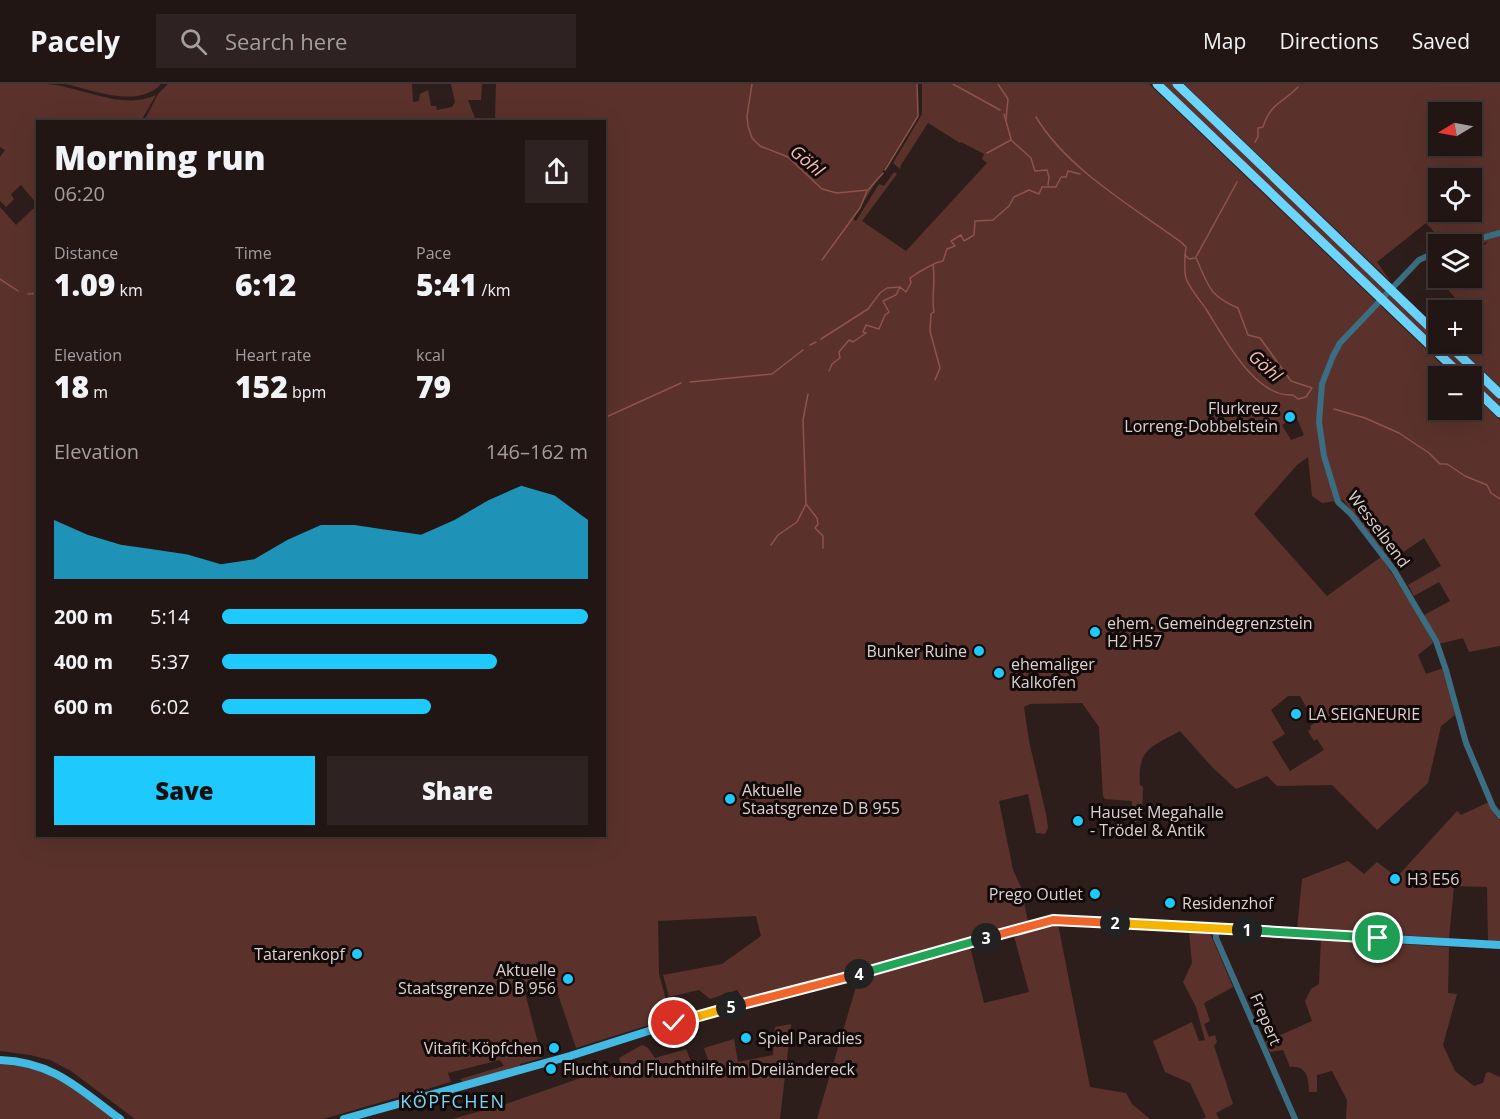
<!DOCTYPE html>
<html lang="en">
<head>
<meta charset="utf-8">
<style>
  :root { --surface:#221614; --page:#2e2322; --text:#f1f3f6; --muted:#a29fa0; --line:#3f3534; --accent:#1ec9fd }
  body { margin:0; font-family:"Open Sans",sans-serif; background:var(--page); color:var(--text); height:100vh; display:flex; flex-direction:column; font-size:22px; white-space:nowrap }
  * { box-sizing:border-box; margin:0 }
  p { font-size:20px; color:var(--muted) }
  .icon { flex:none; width:33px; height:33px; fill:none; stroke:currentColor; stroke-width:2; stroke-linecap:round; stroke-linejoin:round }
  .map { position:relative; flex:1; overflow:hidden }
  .panel { position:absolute; left:36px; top:36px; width:570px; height:717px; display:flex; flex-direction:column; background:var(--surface); border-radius:0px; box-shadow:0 6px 24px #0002,0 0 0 2px var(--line) }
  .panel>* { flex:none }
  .needle { width:39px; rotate:260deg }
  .tools { position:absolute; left:1428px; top:18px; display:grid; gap:12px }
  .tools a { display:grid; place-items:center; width:54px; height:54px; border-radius:0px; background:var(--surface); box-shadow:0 6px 24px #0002,0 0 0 2px var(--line); font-size:30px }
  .pin { position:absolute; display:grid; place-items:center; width:51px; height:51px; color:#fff; margin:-26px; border:3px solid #fff; border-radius:50%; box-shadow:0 2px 6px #0007 }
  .km { position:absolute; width:30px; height:30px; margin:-15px; border-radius:50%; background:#222; color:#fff; font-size:16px; line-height:30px; text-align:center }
  .round { display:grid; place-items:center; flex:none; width:63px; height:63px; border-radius:0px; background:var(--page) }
  .head { display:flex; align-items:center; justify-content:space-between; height:102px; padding:0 18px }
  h1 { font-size:33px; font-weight:800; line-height:45px }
  .figures { display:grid; grid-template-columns:repeat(3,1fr); gap:9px; height:102px; padding:6px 18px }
  .figures div { display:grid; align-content:center }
  .figures b { font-size:30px; font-weight:800 }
  .figures small { font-size:16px; font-weight:400 }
  .figures p { font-size:16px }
  .chart { height:168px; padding:12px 18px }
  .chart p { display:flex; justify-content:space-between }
  .chart svg { width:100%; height:108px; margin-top:6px; fill:var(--accent); opacity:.7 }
  .cta { display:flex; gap:12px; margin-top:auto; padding:12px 18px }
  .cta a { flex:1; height:69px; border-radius:0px; background:var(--accent); color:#111; font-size:24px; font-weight:800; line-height:69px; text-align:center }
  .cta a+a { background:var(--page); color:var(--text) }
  ul { padding:0 18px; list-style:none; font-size:20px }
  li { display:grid; grid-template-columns:96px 72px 1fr; align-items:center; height:45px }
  li i { height:15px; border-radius:8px; background:var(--accent) }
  header { display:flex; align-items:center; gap:36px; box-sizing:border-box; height:84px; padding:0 30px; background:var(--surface); border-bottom:2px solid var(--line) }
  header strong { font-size:28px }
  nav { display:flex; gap:33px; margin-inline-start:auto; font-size:21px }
  .search { width:420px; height:54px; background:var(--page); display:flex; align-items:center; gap:15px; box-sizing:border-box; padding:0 21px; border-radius:0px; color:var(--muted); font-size:22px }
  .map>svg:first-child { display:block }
  .green { fill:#5a322b; fill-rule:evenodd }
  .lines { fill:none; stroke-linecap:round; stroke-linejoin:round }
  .stream { stroke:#8e534a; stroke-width:1.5 }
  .minor { stroke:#3b6e82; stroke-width:6 }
  .major { stroke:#43bae3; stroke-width:8 }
  .highway { stroke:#6bd5fd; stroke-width:9 }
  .split-1-casing { stroke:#fff; stroke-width:12 }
  .split-2-casing { stroke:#fff; stroke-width:12 }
  .split-3-casing { stroke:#fff; stroke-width:12 }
  .split-4-casing { stroke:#fff; stroke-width:12 }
  .split-5-casing { stroke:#fff; stroke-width:12 }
  .split-6-casing { stroke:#fff; stroke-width:12 }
  .split-1 { stroke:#22a559; stroke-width:8 }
  .split-2 { stroke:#f5b400; stroke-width:8 }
  .split-3 { stroke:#f0652b; stroke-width:8 }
  .split-4 { stroke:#22a559; stroke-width:8 }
  .split-5 { stroke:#f0652b; stroke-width:8 }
  .split-6 { stroke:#f5b400; stroke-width:8 }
  .poi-dot { fill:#1ec9fd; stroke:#110a09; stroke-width:2 }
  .labels { text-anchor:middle; stroke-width:6; stroke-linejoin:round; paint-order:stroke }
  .poi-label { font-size:16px; fill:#ddd2d0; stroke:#110a09; text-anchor:start }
  .street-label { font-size:16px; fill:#ddd2d0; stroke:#110a09 }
  .water-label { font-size:18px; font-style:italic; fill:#f6beb5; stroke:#110a09 }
  .neighbourhood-label { font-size:18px; letter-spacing:1.5px; fill:#7ad5f8; stroke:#110a09 }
</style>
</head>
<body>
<header>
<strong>Pacely</strong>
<div class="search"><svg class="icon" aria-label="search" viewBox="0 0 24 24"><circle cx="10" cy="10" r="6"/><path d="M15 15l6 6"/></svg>Search here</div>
<nav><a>Map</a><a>Directions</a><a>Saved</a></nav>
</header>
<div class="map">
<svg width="1500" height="1035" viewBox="0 0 1500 1035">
  <rect width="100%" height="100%" fill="#2e1e1b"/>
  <g class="green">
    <path d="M0,0C15,0 32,0 47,0C82,3 123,27 156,11L141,37L38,38L37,120L21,101L11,110L14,115L6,123L0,117V73L5,66L0,63Z"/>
    <path d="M65,0H161C138,25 93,6 65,0Z"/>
    <polygon points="168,0 412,0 413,18 419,17 420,10 428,6 431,22 436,22 437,26 452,23 455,18 451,0 482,0 481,16 468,16 476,37 144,37 158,10"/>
    <path d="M496,0H916L918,28L916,34L853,135L856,137L879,100L884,102L894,88L897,90L862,137L906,167L987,79L982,75L984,70L961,58L960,59L928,39L901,81L900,85L893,79L922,30V0H1149L1454,292H1438V326H1472V309L1500,336V562L1469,568L1463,554L1439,560L1424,531L1450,517L1439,498L1414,512L1408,501L1441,482L1424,454L1390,477L1343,416L1322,419L1312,412L1308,373L1297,381L1254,430L1327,512L1381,473L1420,533L1433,559L1418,571L1426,590L1444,584L1455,631L1441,642L1428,699L1377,746L1332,701L1277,702L1267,692L1236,705L1213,684L1180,647C1152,663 1137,664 1140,701L1143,703L1142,732L1132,742V717L1105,715L1103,712L1099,643L1082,619L1030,620L1024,623L1029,657L1046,730L1048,744L1045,750L1036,749L1028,710L999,717L1013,786L1021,803L1028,838L854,887L743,915L737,906L710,915L699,906L669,913L663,891L722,880L761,852L756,832L658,837L659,890L671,934L576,964L554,898L525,909L542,974L520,980V983L463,998L460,995L504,982L500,976L448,989L451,998L323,1035H135L71,987L50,976L30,971L0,967V123L16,141L37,121L38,752H604V38L495,37ZM1296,332L1304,351L1291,356L1282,341ZM1288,612H1300L1315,639L1310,642L1311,645L1308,647L1314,657L1317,655L1324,666L1290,687L1272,658L1285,650L1271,626Z"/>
    <polygon points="1161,0 1173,0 1438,254 1438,260 1444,260 1500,313 1500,326 1472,298 1472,292 1465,292"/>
    <path d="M1184,0H1500V303L1455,260H1472V256L1484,250L1472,235V226H1465L1440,196L1443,194H1472V171L1488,158L1472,162L1445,160L1426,139L1377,178L1391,198ZM1438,28H1472V62H1438ZM1438,94H1472V128H1438Z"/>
    <polygon points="1489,718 1496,733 1500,736 1500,858 1488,857 1487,803 1454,802 1449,854 1297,845 1302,795 1348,777 1364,790 1377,778 1397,793 1457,727 1461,731"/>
    <polygon points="1058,840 1090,1003 1126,1009 1132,1020 1150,1035 817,1035 858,896 970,863 984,919 1029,908 1014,852"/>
    <polygon points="1189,848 1210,849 1233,903 1204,919 1210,937 1204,940 1209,953 1215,951 1217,958 1214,962 1233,1020 1216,1029 1219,1035 1202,1035 1206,1033 1190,999 1165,988 1153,957 1192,938 1199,957 1205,956 1196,923 1183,898 1192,879"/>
    <path d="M1321,855L1449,863L1448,909L1457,910L1443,961L1455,987L1474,1002L1483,999L1486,989L1489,988L1500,993V1035H1346L1347,1016L1332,987L1317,991V1008H1309C1309,994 1306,981 1290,983L1283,966L1270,968L1265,958L1312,937L1305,917L1311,905L1319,900Z"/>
    <polygon points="791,940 780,1035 452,1035 506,1020 621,980 619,974 642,961 648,964 655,974 686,965 696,990 711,984 704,964 734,955 738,978 773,971 775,943"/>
    <path d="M0,979C50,982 78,1006 116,1035H0Z"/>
  </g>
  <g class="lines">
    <g class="stream">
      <polyline points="752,0 747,32 748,42 752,54 760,62 788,73 822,105 837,109 868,106 883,89"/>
      <polyline points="953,0 1000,26"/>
      <polyline points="998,0 1008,15 1006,36"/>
      <polyline points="1004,30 1011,55"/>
      <path d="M1036,33C1067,85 1133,123 1181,158L1186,163L1185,171L1189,175L1195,174"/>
      <path d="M1255,58L1258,53V44L1263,43C1271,18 1283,19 1298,3"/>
      <polyline points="987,69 1011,56 1031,74 1035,87 1047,86 1049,93 1048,101"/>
      <polyline points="885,86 918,32 917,0"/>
      <path d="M1185,171C1185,178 1184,187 1186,194C1189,204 1200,216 1206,225C1224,253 1255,314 1293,311L1298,315L1306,313L1312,304L1291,297L1260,254L1248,251L1238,224C1208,211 1209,202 1196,174"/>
      <polyline points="1196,173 1237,98"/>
      <polyline points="822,176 860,124 867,107"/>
      <path d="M933,181C936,198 931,212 934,228L931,230L930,247L940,284L935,296"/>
      <polyline points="0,195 18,207"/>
      <polyline points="28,210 38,209"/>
      <polyline points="821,255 868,225 880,209 887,204 900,203"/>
      <polyline points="810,261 816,258"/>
      <path d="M829,287L832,280L840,274L839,268L849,256L853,258L866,249L863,248L866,241L879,245L885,231L889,228L883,217L896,211L900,203L906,208L911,199L910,194C917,189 935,178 943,177L947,165L955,162L951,157L961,151L964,157L974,151L975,137L993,136L1009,122L1014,113L1029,106L1039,110L1042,103H1056L1061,93H1066L1068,87L1080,90"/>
      <polyline points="690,298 772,290 803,266"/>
      <polyline points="1334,325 1365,334 1399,349 1429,369 1440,380 1447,380 1465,392 1487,401 1491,409 1500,415"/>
      <polyline points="604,334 681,299"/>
      <polyline points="806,420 817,434 818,440 815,444 823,452 823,464"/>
      <polyline points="771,461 778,451 797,438 806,420 803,336 808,310"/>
    </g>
    <g class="minor">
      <polyline points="1460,160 1500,149"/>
      <polyline points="1438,167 1419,176 1340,259 1333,272 1322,300 1319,338 1324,372 1338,418 1351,430 1394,486 1436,557 1446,586 1466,659 1493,723 1500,732"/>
      <polyline points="1216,845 1216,854 1295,1035"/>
    </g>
    <g class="major">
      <path d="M0,976C54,978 79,1005 120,1035"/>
      <polyline points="344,1035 570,972 680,937 1053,836 1500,861"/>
    </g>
    <g class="highway">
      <polyline points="1157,0 1462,292"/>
      <polyline points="1177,0 1438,251"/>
      <polyline points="1448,260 1500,310"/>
      <polyline points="1472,302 1500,329"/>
    </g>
  </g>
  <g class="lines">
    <g class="split-1-casing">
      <polyline id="split-1" points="1247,846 1378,854"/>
    </g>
    <g class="split-2-casing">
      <polyline id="split-2" points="1115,839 1247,846"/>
    </g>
    <g class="split-3-casing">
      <polyline id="split-3" points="986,854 1053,836 1115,839"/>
    </g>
    <g class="split-4-casing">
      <polyline id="split-4" points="859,890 986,854"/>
    </g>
    <g class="split-5-casing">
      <polyline id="split-5" points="731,923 859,890"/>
    </g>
    <g class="split-6-casing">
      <polyline id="split-6" points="674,939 731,923"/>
    </g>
    <use href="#split-1" class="split-1"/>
    <use href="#split-2" class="split-2"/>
    <use href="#split-3" class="split-3"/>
    <use href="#split-4" class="split-4"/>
    <use href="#split-5" class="split-5"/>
    <use href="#split-6" class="split-6"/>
  </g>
  <g class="poi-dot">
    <circle cx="1290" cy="333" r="6"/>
    <circle cx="1095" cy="548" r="6"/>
    <circle cx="979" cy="567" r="6"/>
    <circle cx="999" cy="589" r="6"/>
    <circle cx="1296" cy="630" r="6"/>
    <circle cx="730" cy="715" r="6"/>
    <circle cx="1078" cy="737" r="6"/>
    <circle cx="1395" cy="795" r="6"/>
    <circle cx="1095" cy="810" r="6"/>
    <circle cx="1170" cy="819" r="6"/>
    <circle cx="357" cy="870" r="6"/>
    <circle cx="568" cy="895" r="6"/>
    <circle cx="746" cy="954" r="6"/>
    <circle cx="554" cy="964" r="6"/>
    <circle cx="551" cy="985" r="6"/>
  </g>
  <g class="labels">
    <g class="poi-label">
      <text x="1278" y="330" text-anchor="end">Flurkreuz<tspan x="1278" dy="18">Lorreng-Dobbelstein</tspan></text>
      <text x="1107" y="545">ehem. Gemeindegrenzstein<tspan x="1107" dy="18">H2 H57</tspan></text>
      <text x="967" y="573" text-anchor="end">Bunker Ruine</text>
      <text x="1011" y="586">ehemaliger<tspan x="1011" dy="18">Kalkofen</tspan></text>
      <text x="1308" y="636">LA SEIGNEURIE</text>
      <text x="742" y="712">Aktuelle<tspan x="742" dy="18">Staatsgrenze D B 955</tspan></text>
      <text x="1090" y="734">Hauset Megahalle<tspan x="1090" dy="18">- Trödel &amp; Antik</tspan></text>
      <text x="1407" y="801">H3 E56</text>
      <text x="1083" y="816" text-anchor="end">Prego Outlet</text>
      <text x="1182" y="825">Residenzhof</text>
      <text x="345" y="876" text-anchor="end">Tatarenkopf</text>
      <text x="556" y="892" text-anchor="end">Aktuelle<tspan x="556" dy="18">Staatsgrenze D B 956</tspan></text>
      <text x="758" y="960">Spiel Paradies</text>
      <text x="542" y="970" text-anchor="end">Vitafit Köpfchen</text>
      <text x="563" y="991">Flucht und Fluchthilfe im Dreiländereck</text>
    </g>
    <g class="street-label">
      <text transform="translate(1379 445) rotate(53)" y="6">Wesselbend</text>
      <text transform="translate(1266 935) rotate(67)" y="6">Frepert</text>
    </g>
    <g class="water-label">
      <text transform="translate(807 77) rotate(40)" y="6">Göhl</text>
      <text transform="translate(1265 282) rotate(42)" y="6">Göhl</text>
    </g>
    <g class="neighbourhood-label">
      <text x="453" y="1024">KÖPFCHEN</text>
    </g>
  </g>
</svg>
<div class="tools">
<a><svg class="needle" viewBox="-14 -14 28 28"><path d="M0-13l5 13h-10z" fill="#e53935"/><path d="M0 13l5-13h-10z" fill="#a29fa0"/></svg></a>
<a><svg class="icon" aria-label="locate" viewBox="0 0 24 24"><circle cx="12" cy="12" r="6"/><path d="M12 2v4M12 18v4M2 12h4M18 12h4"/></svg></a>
<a><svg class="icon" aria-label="layers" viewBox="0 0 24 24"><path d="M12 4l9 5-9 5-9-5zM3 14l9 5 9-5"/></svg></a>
<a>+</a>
<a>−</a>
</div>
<div class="pin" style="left:1378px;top:854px;background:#1e9e55"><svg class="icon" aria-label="arrive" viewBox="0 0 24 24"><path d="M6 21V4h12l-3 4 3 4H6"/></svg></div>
<div class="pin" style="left:674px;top:939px;background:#d93025"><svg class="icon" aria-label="check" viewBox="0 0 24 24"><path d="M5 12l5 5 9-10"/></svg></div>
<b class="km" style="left:1247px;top:846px">1</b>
<b class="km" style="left:1115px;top:839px">2</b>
<b class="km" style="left:986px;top:854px">3</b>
<b class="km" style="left:859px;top:890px">4</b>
<b class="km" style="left:731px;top:923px">5</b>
<section class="panel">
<div class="head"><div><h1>Morning run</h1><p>06:20</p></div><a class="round"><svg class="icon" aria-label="share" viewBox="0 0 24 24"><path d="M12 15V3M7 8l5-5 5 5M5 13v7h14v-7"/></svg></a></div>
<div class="figures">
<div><p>Distance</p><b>1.09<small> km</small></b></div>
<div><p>Time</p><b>6:12</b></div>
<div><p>Pace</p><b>5:41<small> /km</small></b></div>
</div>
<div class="figures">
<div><p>Elevation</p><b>18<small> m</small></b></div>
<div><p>Heart rate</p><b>152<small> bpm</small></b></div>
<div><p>kcal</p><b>79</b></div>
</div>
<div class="chart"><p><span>Elevation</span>146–162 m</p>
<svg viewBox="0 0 160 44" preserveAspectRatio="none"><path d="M0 44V20L10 26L20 30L30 32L40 34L50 38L60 36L70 28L80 22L90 22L100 24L110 26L120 20L130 12L140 6L150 10L160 20V44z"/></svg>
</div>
<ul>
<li><b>200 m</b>5:14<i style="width:100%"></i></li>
<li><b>400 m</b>5:37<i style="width:75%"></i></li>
<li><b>600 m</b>6:02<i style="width:57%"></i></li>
</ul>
<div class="cta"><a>Save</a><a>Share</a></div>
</section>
</div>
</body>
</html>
